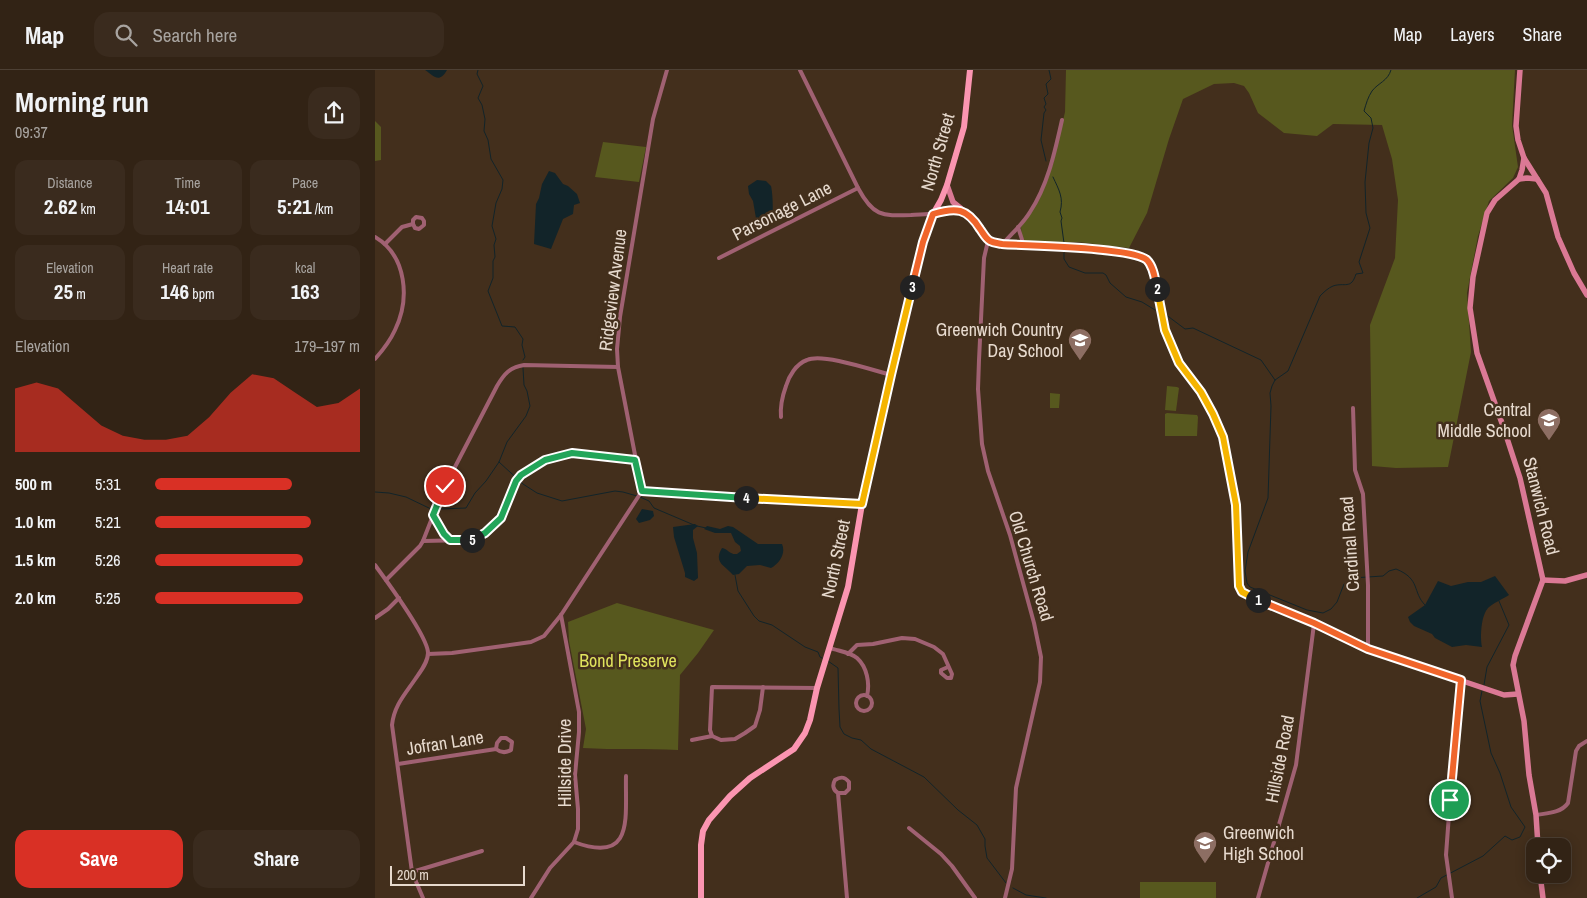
<!DOCTYPE html>
<html lang="en">
<head>
<meta charset="utf-8">
<style>
  :root { --surface:#322315; --page:#3a2b1e; --text:#f1f3f6; --muted:#a8a4a0; --line:#4d4034; --accent:#d93025 }
  body { margin:0; font-family:"Archivo Narrow",sans-serif; background:var(--page); color:var(--text); height:100vh; display:flex; flex-direction:column; font-size:19px; white-space:nowrap }
  * { box-sizing:border-box; margin:0 }
  p { font-size:16px; color:var(--muted) }
  .icon { flex:none; width:28px; height:28px; fill:none; stroke:currentColor; stroke-width:2; stroke-linecap:round; stroke-linejoin:round }
  .map { position:relative; flex:1; overflow:hidden }
  .panel { display:flex; flex-direction:column; background:var(--surface); width:375px }
  .panel>* { flex:none }
  .buttons { position:absolute; left:1151px; top:768px; display:grid; gap:10px }
  .buttons a { display:grid; place-items:center; width:45px; height:45px; border-radius:10px; background:var(--surface); box-shadow:0 2px 12px #0003,0 0 0 1px var(--line); font-size:25px }
  .scale { position:absolute; left:15px; bottom:12px; width:135px; box-sizing:border-box; padding-left:5px; border:2px solid #e7dace; border-top:0; font-size:14px; line-height:18px; white-space:nowrap; color:#e7dace; -webkit-text-stroke:4px #432f1c; paint-order:stroke }
  .pin { position:absolute; display:grid; place-items:center; width:42px; height:42px; color:#fff; margin:-21px; border:2px solid #fff; border-radius:50%; box-shadow:0 1px 5px #0007 }
  .km { position:absolute; width:25px; height:25px; margin:-12px; border-radius:50%; background:#222; color:#fff; font-size:14px; line-height:25px; text-align:center }
  .round { display:grid; place-items:center; flex:none; width:52px; height:52px; border-radius:15px; background:var(--page) }
  .overview { display:flex; align-items:center; justify-content:space-between; height:85px; padding:0 15px }
  h1 { font-size:28px; font-weight:800; line-height:38px }
  .stats { display:grid; grid-template-columns:repeat(3,1fr); gap:8px; height:85px; padding:5px 15px }
  .stats div { display:grid; align-content:center; border-radius:12px; background:var(--page); text-align:center }
  .stats b { font-size:21px; font-weight:800 }
  .stats small { font-size:14px; font-weight:400 }
  .stats p { font-size:14px }
  .chart { height:140px; padding:10px 15px }
  .chart p { display:flex; justify-content:space-between }
  .chart svg { width:100%; height:90px; margin-top:5px; fill:var(--accent); opacity:.7 }
  .primary-button { display:flex; gap:10px; margin-top:auto; padding:10px 15px }
  .primary-button a { flex:1; height:58px; border-radius:15px; background:var(--accent); color:#fff; font-size:20px; font-weight:800; line-height:58px; text-align:center }
  .primary-button a+a { background:var(--page); color:var(--text) }
  ul { padding:0 15px; list-style:none; font-size:16px }
  li { display:grid; grid-template-columns:80px 60px 1fr; align-items:center; height:38px }
  li i { height:12px; border-radius:6px; background:var(--accent) }
  header { display:flex; align-items:center; gap:30px; box-sizing:border-box; height:70px; padding:0 25px; background:var(--surface); border-bottom:1px solid var(--line) }
  header strong { font-size:24px }
  nav { display:flex; gap:28px; margin-inline-start:auto; font-size:18px }
  .search { width:350px; height:45px; background:var(--page); display:flex; align-items:center; gap:12px; box-sizing:border-box; padding:0 18px; border-radius:15px; color:var(--muted); font-size:19px }
  main { display:flex; flex:1; min-height:0 }
  .map>svg:first-child { display:block }
  .green { fill:#57581e }
  .water { fill:#122429 }
  .lines { fill:none; stroke-linecap:round; stroke-linejoin:round }
  .stream { stroke:#122429; stroke-width:1 }
  .street { stroke:#a06172; stroke-width:4 }
  .secondary { stroke:#db7995; stroke-width:5.5 }
  .primary { stroke:#fb95b1; stroke-width:6 }
  .split-1-casing { stroke:#fff; stroke-width:10 }
  .split-2-casing { stroke:#fff; stroke-width:10 }
  .split-3-casing { stroke:#fff; stroke-width:10 }
  .split-4-casing { stroke:#fff; stroke-width:10 }
  .split-5-casing { stroke:#fff; stroke-width:10 }
  .split-6-casing { stroke:#fff; stroke-width:10 }
  .split-1 { stroke:#f0652b; stroke-width:6 }
  .split-2 { stroke:#f5b400; stroke-width:6 }
  .split-3 { stroke:#f0652b; stroke-width:6 }
  .split-4 { stroke:#f5b400; stroke-width:6 }
  .split-5 { stroke:#22a559; stroke-width:6 }
  .split-6 { stroke:#22a559; stroke-width:6 }
  .labels { text-anchor:middle; stroke-width:5; stroke-linejoin:round; paint-order:stroke }
  .street-label { font-size:18px; fill:#e7dace; stroke:#432f1c }
  .poi-label { font-size:18px; fill:#e7dace; stroke:#432f1c; text-anchor:end }
  .park-label { font-size:18px; fill:#e0e35d; stroke:#432f1c }
</style>
</head>
<body>
<header>
<strong>Map</strong>
<div class="search"><svg class="icon" aria-label="search" viewBox="0 0 24 24"><circle cx="10" cy="10" r="6"/><path d="M15 15l6 6"/></svg>Search here</div>
<nav><a>Map</a><a>Layers</a><a>Share</a></nav>
</header>
<main>
<section class="panel">
<div class="overview"><div><h1>Morning run</h1><p>09:37</p></div><a class="round"><svg class="icon" aria-label="share" viewBox="0 0 24 24"><path d="M12 15V3M7 8l5-5 5 5M5 13v7h14v-7"/></svg></a></div>
<div class="stats">
<div><p>Distance</p><b>2.62<small> km</small></b></div>
<div><p>Time</p><b>14:01</b></div>
<div><p>Pace</p><b>5:21<small> /km</small></b></div>
</div>
<div class="stats">
<div><p>Elevation</p><b>25<small> m</small></b></div>
<div><p>Heart rate</p><b>146<small> bpm</small></b></div>
<div><p>kcal</p><b>163</b></div>
</div>
<div class="chart"><p><span>Elevation</span>179–197 m</p>
<svg viewBox="0 0 160 44" preserveAspectRatio="none"><path d="M0 44V13L10 10L20 13L30 22L40 31L50 36L60 38L70 38L80 36L90 27L100 15L110 6L120 8L130 15L140 22L150 20L160 13V44z"/></svg>
</div>
<ul>
<li><b>500 m</b>5:31<i style="width:67%"></i></li>
<li><b>1.0 km</b>5:21<i style="width:76%"></i></li>
<li><b>1.5 km</b>5:26<i style="width:72%"></i></li>
<li><b>2.0 km</b>5:25<i style="width:72%"></i></li>
</ul>
<div class="primary-button"><a>Save</a><a>Share</a></div>
</section>
<div class="map">
<svg width="1212" height="828" viewBox="0 0 1212 828">
  <rect width="100%" height="100%" fill="#432f1c"/>
  <g class="green">
    <polygon points="691,0 1140,0 1137,55 1143,97 1138,108 1114,131 1103,166 1092,223 1096,282 1073,397 1021,398 997,396 995,255 1020,188 1023,130 1017,89 1007,55 958,54 942,66 909,63 883,43 874,23 869,16 859,13 839,14 808,29 794,69 772,143 754,178 703,172 653,173 647,168 646,157 668,120 678,94 690,42"/>
    <polygon points="0,51 6,57 6,90 0,91"/>
    <polygon points="228,72 271,77 264,112 220,107"/>
    <polygon points="792,316 802,317 804,318 801,341 790,340"/>
    <polygon points="675,323 685,324 684,338 675,338"/>
    <polygon points="792,343 822,345 823,347 822,366 790,366 790,344"/>
    <path d="M242,533L339,560L323,583L305,605L303,680C271,678 240,680 208,678L211,659L194,571L193,552Z"/>
    <rect x="765" y="812" width="76" height="16"/>
  </g>
  <g class="water">
    <path d="M50,0H72C64,14 59,6 50,0Z"/>
    <polygon points="174,101 180,103 188,114 193,116 202,124 205,133 199,135 198,144 188,149 176,179 159,174 161,134 164,128 167,114"/>
    <path d="M382,110L391,111L396,116C398,125 399,148 395,156H383L382,154L378,131L374,124L373,116Z"/>
    <polygon points="267,439 278,441 279,446 275,450 264,453 261,449"/>
    <polygon points="320,454 323,456 318,460 318,468 322,483 323,508 319,511 310,507 310,503 299,467 298,457"/>
    <path d="M332,456L345,459L353,456L358,457L383,474H407C411,483 405,493 396,498L385,495L372,496L364,504L358,505C350,495 338,493 347,478C353,479 355,485 362,484L366,481L365,476L360,472L356,463H340L329,459Z"/>
    <path d="M1120,506L1134,525C1128,529 1118,533 1113,538C1106,546 1105,566 1107,577L1091,575L1077,577L1060,568L1057,564L1039,556L1035,552L1033,547L1050,535L1063,511L1076,516L1093,512H1106Z"/>
  </g>
  <g class="lines">
    <g class="stream">
      <polyline points="103,0 102,4 108,16 103,28 107,35 110,49 109,61 113,70 116,89 128,110 127,119 121,133 117,156 121,169 119,175 120,187 118,191 118,208 113,221 127,256 140,257 148,269 147,275 150,287 148,290"/>
      <path d="M1016,0C1013,11 1003,13 997,21C993,27 991,34 989,41L996,48L998,58L994,73L990,112L991,143L995,158L984,192L988,203L981,204C976,220 970,212 958,216C953,218 949,222 945,226L913,301L900,310L897,316L895,323L896,336L893,428L873,482L870,501L872,513L875,517L932,540L948,543L956,539L962,532L969,514L977,508L1008,506L1014,501L1021,499C1046,509 1037,522 1050,535"/>
      <polyline points="671,91 666,70 669,43 671,40 669,37 671,34 669,28 673,24 671,14 676,9 674,0"/>
      <path d="M678,107C684,120 689,128 685,142L687,148L686,151L689,173"/>
      <polyline points="689,183 689,189 694,197 710,203 728,203 731,205 735,213 751,227 767,232 780,240"/>
      <polyline points="790,244 810,259 818,258 886,290 900,310"/>
      <polyline points="124,392 148,414 162,423 187,431 240,421 248,422 262,426"/>
      <polyline points="0,422 14,423 31,427 56,439"/>
      <polyline points="265,427 274,431 279,438 319,455"/>
      <polyline points="65,439 91,438 100,423 111,411 124,392 132,372 151,346 155,336 152,321 149,315 148,298"/>
      <polyline points="322,456 331,458"/>
      <polyline points="360,505 363,521 379,546 384,551 397,555 430,577 443,582 445,587 447,588"/>
      <polyline points="453,591 463,598 464,639 465,657 469,664 477,668 486,670 496,679 549,707 583,740 602,755 610,769 610,776 612,788 631,813"/>
      <polyline points="1109,615 1112,597 1134,555 1124,531"/>
      <polyline points="638,818 651,825 671,828"/>
      <polyline points="1042,828 1061,817 1066,808 1108,786 1130,766 1137,770 1145,767 1150,757 1136,737 1125,703 1116,683 1105,631 1107,621"/>
    </g>
    <g class="street">
      <path d="M425,0L483,118C498,146 506,146 536,145C544,144 552,145 559,143C569,141 576,139 586,140"/>
      <polyline points="643,157 649,176"/>
      <path d="M0,167C32,186 35,229 20,260C15,271 8,280 0,289"/>
      <polyline points="613,171 609,188 604,290 603,319 607,374 613,401 635,465 659,553 666,587 665,612 641,718 637,799 630,828"/>
      <polyline points="10,174 27,157 38,154 40,158 44,159 49,155 49,151 47,148 41,147 38,150 38,154"/>
      <path d="M627,175C636,164 648,154 655,142C673,115 680,81 687,50"/>
      <polyline points="344,188 483,118"/>
      <polyline points="978,338 980,400 988,424 993,515 993,579"/>
      <path d="M406,347C405,336 407,327 411,316C414,306 421,294 432,290C448,283 497,300 516,305"/>
      <polyline points="267,421 487,434"/>
      <polyline points="58,445 69,464 75,470"/>
      <path d="M48,471L93,470C126,464 127,434 141,411C150,396 179,386 195,384C201,383 208,384 214,385C230,387 245,389 260,390"/>
      <path d="M0,495C11,510 53,567 53,583C53,592 46,601 41,608C31,623 19,635 17,655L37,802L48,828"/>
      <path d="M11,510L45,476L48,471L68,420L122,316C129,304 135,297 149,295L243,297"/>
      <polyline points="0,548 13,539 24,528"/>
      <path d="M455,578C463,581 475,582 482,588C492,597 495,613 492,626"/>
      <polyline points="53,584 77,583 156,572 169,566 186,545 267,421 243,297 242,279 245,247 278,49 292,0"/>
      <polyline points="473,584 482,575 498,574 527,568 540,569 559,577 568,584 577,604 576,608 572,608 566,603 566,600 573,597"/>
      <circle cx="489" cy="633" r="8"/>
      <polyline points="337,666 335,660 337,617 442,618"/>
      <polyline points="317,670 337,666 346,670 360,669 370,663 380,656 385,640 388,617"/>
      <path d="M23,694L121,679C126,683 131,683 136,680L137,672L131,668H126L122,673L121,679"/>
      <path d="M463,723H470L474,719V712C470,707 466,706 460,710C457,715 458,720 463,723L472,828"/>
      <path d="M1161,745C1173,743 1186,743 1193,733L1201,681L1204,676L1212,671"/>
      <polyline points="534,758 566,784 577,796 600,828"/>
      <path d="M199,772C260,795 250,747 251,706"/>
      <polyline points="37,802 107,781"/>
      <polyline points="156,828 175,798 199,772 203,759 203,739 200,705 204,662 204,642 186,545"/>
      <polyline points="883,828 921,695 939,554"/>
      <polyline points="1077,828 1071,785 1081,650 1085,610"/>
    </g>
    <g class="secondary">
      <polyline points="1145,0 1141,56 1143,70 1149,88 1147,100 1144,109 1120,130 1112,143 1098,207 1095,238 1102,283 1128,356 1145,408 1168,510 1140,586 1138,595 1149,651 1154,705 1161,745 1163,776"/>
      <polyline points="1149,88 1171,123 1183,167 1199,203 1212,225"/>
      <polyline points="1144,109 1152,108 1162,109"/>
      <polyline points="572,115 578,132 600,150 613,171 627,175 752,182 762,185 772,191 776,196 790,259 804,293 826,322 848,367 861,435 863,453 862,507 867,522 872,526 904,538 993,579 1129,625 1143,624"/>
      <polyline points="1168,510 1190,511 1212,505"/>
      <polyline points="1165,804 1168,828"/>
    </g>
    <polyline class="primary" points="326,828 326,775 328,761 334,750 355,726 375,708 419,679 430,663 435,650 442,618 473,517 487,434 516,305 549,172 558,144 566,130 572,115 589,57 595,0"/>
  </g>
  <g class="lines">
    <g class="split-1-casing">
      <polyline id="split-1" points="883,530 939,553 993,579 1086,610 1075,730"/>
    </g>
    <g class="split-2-casing">
      <polyline id="split-2" points="782,219 790,260 804,293 826,322 838,344 848,367 861,435 864,516 867,522 883,530"/>
    </g>
    <g class="split-3-casing">
      <path id="split-3" d="M537,217L548,172L558,144C581,137 592,138 605,159C608,163 611,169 615,171C619,173 623,173 627,174C652,176 757,177 772,190C779,197 780,210 782,219"/>
    </g>
    <g class="split-4-casing">
      <polyline id="split-4" points="371,428 487,434 516,305 537,217"/>
    </g>
    <g class="split-5-casing">
      <polyline id="split-5" points="97,470 110,463 126,448 141,411 146,405 170,390 197,383 260,390 267,421 371,428"/>
    </g>
    <g class="split-6-casing">
      <polyline id="split-6" points="70,416 58,445 69,464 75,470 97,470"/>
    </g>
    <use href="#split-1" class="split-1"/>
    <use href="#split-2" class="split-2"/>
    <use href="#split-3" class="split-3"/>
    <use href="#split-4" class="split-4"/>
    <use href="#split-5" class="split-5"/>
    <use href="#split-6" class="split-6"/>
  </g>
  <defs>
    <g id="school-pin" transform="scale(1.25)"><path d="M0 17L-7.5 6A9.5 9.5 0 1 1 7.5 6Z" fill="#8d6e63" stroke="#432f1c"/><path d="M0-5L7-2L0 1L-7-2ZM-4 1L0 2.5L4 1V4Q0 6-4 4Z" fill="#fff"/></g>
  </defs>
  <g fill-rule="evenodd">
    <use href="#school-pin" x="705" y="270"/>
    <use href="#school-pin" x="1174" y="350"/>
    <use href="#school-pin" x="830" y="773"/>
  </g>
  <g class="labels">
    <g class="street-label">
      <text transform="translate(563 82) rotate(-74)" y="6">North Street</text>
      <text transform="translate(407 141) rotate(-27)" y="6">Parsonage Lane</text>
      <text transform="translate(238 220) rotate(-83)" y="6">Ridgeview Avenue</text>
      <text transform="translate(1166 436) rotate(76)" y="6">Stanwich Road</text>
      <text transform="translate(975 474) rotate(-94)" y="6">Cardinal Road</text>
      <text transform="translate(461 489) rotate(-78)" y="6">North Street</text>
      <text transform="translate(656 496) rotate(73)" y="6">Old Church Road</text>
      <text transform="translate(70 673) rotate(-9)" y="6">Jofran Lane</text>
      <text transform="translate(905 689) rotate(-79)" y="6">Hillside Road</text>
      <text transform="translate(190 693) rotate(-90)" y="6">Hillside Drive</text>
    </g>
    <g class="poi-label">
      <text x="688" y="266">Greenwich Country<tspan x="688" dy="21">Day School</tspan></text>
      <text x="1156" y="346">Central<tspan x="1156" dy="21">Middle School</tspan></text>
      <text x="848" y="769" text-anchor="start">Greenwich<tspan x="848" dy="21">High School</tspan></text>
    </g>
    <g class="park-label">
      <text x="253" y="597">Bond Preserve</text>
    </g>
  </g>
</svg>
<div class="buttons">
<a><svg class="icon" aria-label="locate" viewBox="0 0 24 24"><circle cx="12" cy="12" r="6"/><path d="M12 2v4M12 18v4M2 12h4M18 12h4"/></svg></a>
</div>
<div class="scale">200 m</div>
<div class="pin" style="left:1075px;top:730px;background:#1e9e55"><svg class="icon" aria-label="arrive" viewBox="0 0 24 24"><path d="M6 21V4h12l-3 4 3 4H6"/></svg></div>
<div class="pin" style="left:70px;top:416px;background:#d93025"><svg class="icon" aria-label="check" viewBox="0 0 24 24"><path d="M5 12l5 5 9-10"/></svg></div>
<b class="km" style="left:883px;top:530px">1</b>
<b class="km" style="left:782px;top:219px">2</b>
<b class="km" style="left:537px;top:217px">3</b>
<b class="km" style="left:371px;top:428px">4</b>
<b class="km" style="left:97px;top:470px">5</b>
</div>
</main>
</body>
</html>
